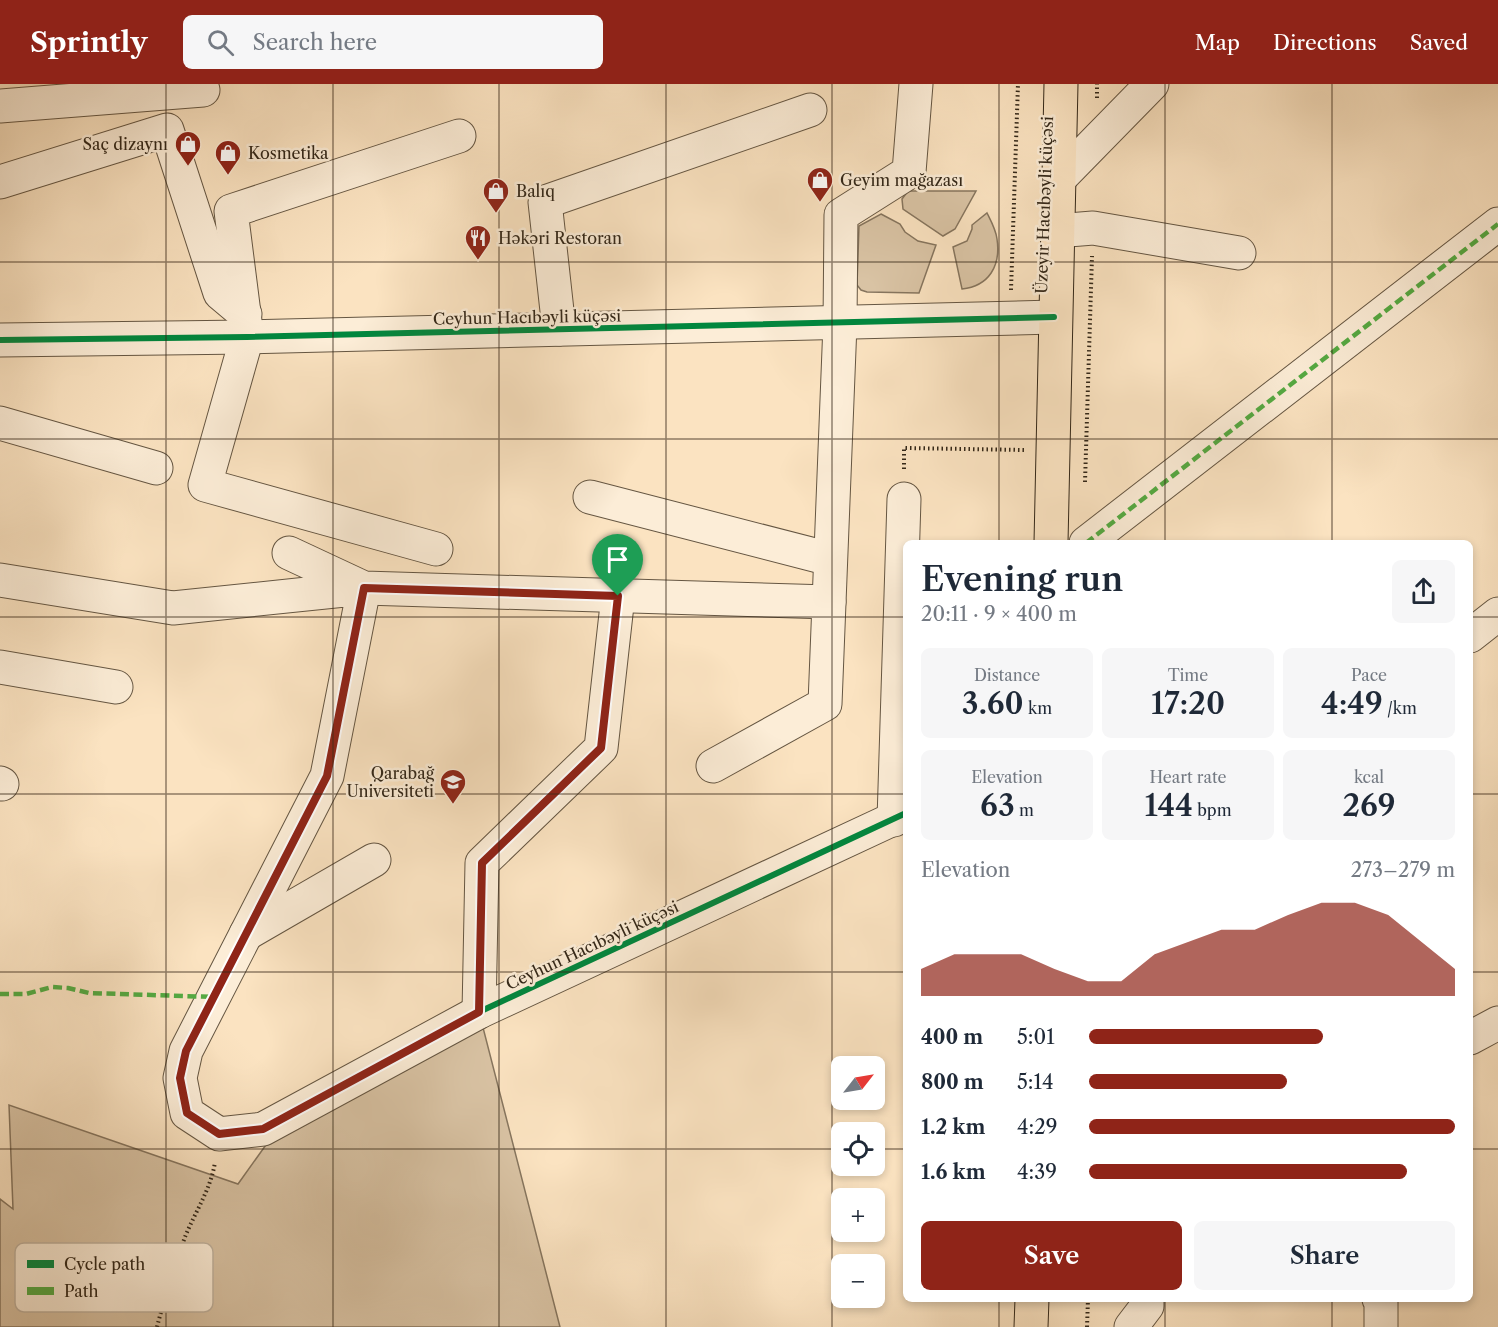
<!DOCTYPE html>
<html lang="en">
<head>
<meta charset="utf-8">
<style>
  :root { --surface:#fff; --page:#f6f6f7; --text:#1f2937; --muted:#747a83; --accent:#8f2418 }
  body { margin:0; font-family:"Libre Caslon Text",serif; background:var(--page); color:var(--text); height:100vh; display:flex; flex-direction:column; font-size:22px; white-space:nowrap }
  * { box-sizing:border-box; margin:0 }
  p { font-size:20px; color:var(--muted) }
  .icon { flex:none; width:33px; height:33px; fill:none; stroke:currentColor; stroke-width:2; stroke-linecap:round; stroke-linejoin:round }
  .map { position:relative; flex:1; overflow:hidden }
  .panel { position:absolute; left:903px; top:456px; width:570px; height:762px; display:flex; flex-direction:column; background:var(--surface); border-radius:9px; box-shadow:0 3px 9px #0003 }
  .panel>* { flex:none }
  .needle { width:39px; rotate:59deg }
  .buttons { position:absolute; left:831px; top:972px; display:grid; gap:12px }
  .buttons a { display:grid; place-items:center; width:54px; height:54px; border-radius:9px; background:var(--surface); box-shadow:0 3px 9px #0003; font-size:30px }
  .pin { position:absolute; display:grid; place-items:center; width:51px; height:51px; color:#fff; margin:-62px -26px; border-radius:50% 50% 50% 0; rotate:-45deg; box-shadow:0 0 6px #0007 }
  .pin .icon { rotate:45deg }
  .round { display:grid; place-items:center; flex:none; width:63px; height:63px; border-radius:9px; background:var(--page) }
  .headline { display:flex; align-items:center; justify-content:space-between; height:102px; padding:0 18px }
  h1 { font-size:33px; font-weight:600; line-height:45px }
  .figures { display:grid; grid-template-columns:repeat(3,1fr); gap:9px; height:102px; padding:6px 18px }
  .figures div { display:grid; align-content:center; border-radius:9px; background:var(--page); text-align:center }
  .figures b { font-size:30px; font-weight:600 }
  .figures small { font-size:16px; font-weight:400 }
  .figures p { font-size:16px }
  .chart { height:168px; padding:12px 18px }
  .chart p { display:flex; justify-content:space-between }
  .chart svg { width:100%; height:108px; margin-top:6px; fill:var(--accent); opacity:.7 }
  .cta { display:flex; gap:12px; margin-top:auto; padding:12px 18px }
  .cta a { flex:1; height:69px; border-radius:9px; background:var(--accent); color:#fff; font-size:24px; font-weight:600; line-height:69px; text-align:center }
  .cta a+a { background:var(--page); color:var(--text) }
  ul { padding:0 18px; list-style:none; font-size:20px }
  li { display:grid; grid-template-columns:96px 72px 1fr; align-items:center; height:45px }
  li i { height:15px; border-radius:8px; background:var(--accent) }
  header { display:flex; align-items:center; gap:36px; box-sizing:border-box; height:84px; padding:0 30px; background:var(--accent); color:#fff }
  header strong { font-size:28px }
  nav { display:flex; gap:33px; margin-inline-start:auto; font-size:21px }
  .search { width:420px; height:54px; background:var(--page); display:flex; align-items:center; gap:15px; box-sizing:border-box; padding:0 21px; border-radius:9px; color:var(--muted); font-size:22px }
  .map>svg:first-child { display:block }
  .green { fill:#d9c3a4; stroke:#86755e; stroke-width:1.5 }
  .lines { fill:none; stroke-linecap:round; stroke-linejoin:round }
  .minor-casing { stroke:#655642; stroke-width:35 }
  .major-casing { stroke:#332718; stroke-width:35 }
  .path { stroke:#332718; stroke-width:4; stroke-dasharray:1.5 3; stroke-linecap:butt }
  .minor { stroke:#fcedd7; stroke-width:33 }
  .major { stroke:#fbe3c1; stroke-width:33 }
  .quiet { stroke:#54aa42; stroke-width:4.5; stroke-dasharray:9 4.5; stroke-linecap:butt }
  .cycleway-casing { stroke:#fcedd7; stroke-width:10 }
  .cycleway { stroke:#00873e; stroke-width:6 }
  .route-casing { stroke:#fff; stroke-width:12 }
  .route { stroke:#8f2418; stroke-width:8 }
  .grid { fill:none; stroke:#332718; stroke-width:1.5; stroke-opacity:0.55 }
  .labels { text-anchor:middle; stroke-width:5; stroke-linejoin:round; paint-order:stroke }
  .poi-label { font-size:16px; fill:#332718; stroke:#fcedd7; text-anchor:start }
  .street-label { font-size:16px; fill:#332718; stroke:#fcedd7 }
  .key { fill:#fcedd7; stroke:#c0b29e; stroke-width:1.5 }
  .key-label { font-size:16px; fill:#332718 }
</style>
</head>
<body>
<header>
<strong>Sprintly</strong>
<div class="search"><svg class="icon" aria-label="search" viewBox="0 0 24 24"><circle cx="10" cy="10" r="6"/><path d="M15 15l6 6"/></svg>Search here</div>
<nav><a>Map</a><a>Directions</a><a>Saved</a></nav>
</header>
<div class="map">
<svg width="1498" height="1243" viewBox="0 0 1498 1243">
  <rect width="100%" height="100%" fill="#fbe3c1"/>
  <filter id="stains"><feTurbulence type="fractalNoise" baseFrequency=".00333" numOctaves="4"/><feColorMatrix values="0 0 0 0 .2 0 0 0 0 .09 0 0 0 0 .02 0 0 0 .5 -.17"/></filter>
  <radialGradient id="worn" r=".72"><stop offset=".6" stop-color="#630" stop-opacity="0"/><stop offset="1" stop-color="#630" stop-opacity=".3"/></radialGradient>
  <g class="green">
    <polygon points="908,107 976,107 955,145 943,152 903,125 902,115"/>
    <path d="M987,129C991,137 996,146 997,155C1001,182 989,202 962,205L953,163L967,157L972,145V141Z"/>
    <polygon points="881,130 900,140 905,148 918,157 936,161 919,209 867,208 861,206 857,201 859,142"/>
    <polygon points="479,928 560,1243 0,1243 0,1115 13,1125 9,1021 238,1100 273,1051"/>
  </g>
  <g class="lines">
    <g class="minor-casing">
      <g id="minor">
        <polyline points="0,22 203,6"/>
        <polyline points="1058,96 1152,0"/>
        <polyline points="0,98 167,46 220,209 245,230"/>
        <polyline points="1056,147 1093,144 1239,169"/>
        <polyline points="559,245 545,118 810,26"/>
        <polyline points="0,256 247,253 1054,233"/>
        <polyline points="0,339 156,384"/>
        <polyline points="590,413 830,475"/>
        <polyline points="1086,459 1498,140"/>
        <polyline points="436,465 205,401 247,253 231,127 459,52"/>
        <polyline points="289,469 364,504 829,518"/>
        <polyline points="0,496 173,524 364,504 327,692 186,967 180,994 187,1029 219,1050 263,1045 479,928 906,729"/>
        <polyline points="1470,552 1498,530"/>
        <polyline points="0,583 116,603"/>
        <polyline points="713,682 825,620 840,240 841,131 909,88 916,0"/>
        <polyline points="0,699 2,700"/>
        <polyline points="894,736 904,415"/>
        <polyline points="246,850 374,776"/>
        <polyline points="479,928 482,779 601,664 618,512"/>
        <polyline points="1470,954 1498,939"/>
        <polyline points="1379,1215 1381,1218 1381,1243"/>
        <polyline points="1131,1243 1147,1222 1147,1215"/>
      </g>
    </g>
    <g class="major-casing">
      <g id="major">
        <polyline points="1051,459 1061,0"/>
        <polyline points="1031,1243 1032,1215"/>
      </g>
    </g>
    <g class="path">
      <polyline points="1097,14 1097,0"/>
      <polyline points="1011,206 1018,0"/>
      <polyline points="904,385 904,364 1025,366"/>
      <polyline points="1085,398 1092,172"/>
      <path d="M157,1243C165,1212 174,1182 185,1153C195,1128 211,1105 215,1078"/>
      <polyline points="1087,1243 1088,1215"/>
    </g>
    <use href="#minor" class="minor"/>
    <use href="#major" class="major"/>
    <g class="quiet">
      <polyline points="1086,459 1498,140"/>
      <polyline points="0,910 26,910 52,903 68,904 89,909 214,913"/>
    </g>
    <g class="cycleway-casing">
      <g id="cycleway">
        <polyline points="0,256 247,253 1054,233"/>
        <polyline points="364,504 327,692 186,967 180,994 187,1029 219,1050 263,1045 479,928 906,729"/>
      </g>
    </g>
    <use href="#cycleway" class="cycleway"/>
  </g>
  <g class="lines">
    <g class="route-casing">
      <polygon id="route" points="364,504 618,512 601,664 482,779 479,928 263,1045 219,1050 187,1029 180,994 186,967 327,692"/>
    </g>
    <use href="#route" class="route"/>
  </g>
  <path class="grid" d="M166,0V1243M333,0V1243M499,0V1243M666,0V1243M832,0V1243M999,0V459M1165,0V459M1332,0V459M0,178H1498M0,355H1498M0,533H906M1470,533H1498M0,710H906M1470,710H1498M0,888H906M1470,888H1498M0,1065H842M874,1065H906M1470,1065H1498M999,1215V1243M1165,1215V1243M1332,1215V1243"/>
  <defs>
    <g id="shop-pin" transform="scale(1.35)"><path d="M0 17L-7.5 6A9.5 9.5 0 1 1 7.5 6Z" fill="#8f2418" stroke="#fcedd7"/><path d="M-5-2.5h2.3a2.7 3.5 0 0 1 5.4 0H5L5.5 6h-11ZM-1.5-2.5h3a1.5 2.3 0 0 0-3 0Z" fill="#fff"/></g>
    <g id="restaurant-pin" transform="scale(1.35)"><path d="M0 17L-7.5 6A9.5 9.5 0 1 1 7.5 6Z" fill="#8f2418" stroke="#fcedd7"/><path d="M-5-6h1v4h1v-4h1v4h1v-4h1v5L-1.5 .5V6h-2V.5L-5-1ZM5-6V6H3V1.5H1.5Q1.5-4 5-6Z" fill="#fff"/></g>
    <g id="university-pin" transform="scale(1.35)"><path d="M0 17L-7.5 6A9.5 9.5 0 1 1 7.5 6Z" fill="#8f2418" stroke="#fcedd7"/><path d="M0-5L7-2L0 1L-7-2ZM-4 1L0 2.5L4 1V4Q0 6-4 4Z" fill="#fff"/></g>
  </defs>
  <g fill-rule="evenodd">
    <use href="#shop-pin" x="188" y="60"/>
    <use href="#shop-pin" x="228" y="69"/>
    <use href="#shop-pin" x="820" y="96"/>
    <use href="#shop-pin" x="496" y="107"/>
    <use href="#restaurant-pin" x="478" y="154"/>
    <use href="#university-pin" x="453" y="698"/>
  </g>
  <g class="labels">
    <g class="poi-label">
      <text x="168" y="66" text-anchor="end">Saç dizaynı</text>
      <text x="248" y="75">Kosmetika</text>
      <text x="840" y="102">Geyim mağazası</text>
      <text x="516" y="113">Balıq</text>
      <text x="498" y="160">Həkəri Restoran</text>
      <text x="434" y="695" text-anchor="end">Qarabağ<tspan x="434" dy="18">Universiteti</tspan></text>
    </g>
    <g class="street-label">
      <text transform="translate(1044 121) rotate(-88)" y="6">Üzeyir Hacıbəyli küçəsi</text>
      <text transform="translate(527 233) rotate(-1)" y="6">Ceyhun Hacıbəyli küçəsi</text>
      <text transform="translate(592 861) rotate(-25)" y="6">Ceyhun Hacıbəyli küçəsi</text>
    </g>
  </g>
  <rect x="15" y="1159" width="198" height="69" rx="9" class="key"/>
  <rect x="27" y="1176" width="27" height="8" fill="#00873e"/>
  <rect x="27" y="1203" width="27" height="8" fill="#54aa42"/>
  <g class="key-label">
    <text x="64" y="1186">Cycle path</text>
    <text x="64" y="1213">Path</text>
  </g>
  <rect width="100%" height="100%" filter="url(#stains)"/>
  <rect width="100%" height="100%" fill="url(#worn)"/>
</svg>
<div class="buttons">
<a><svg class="needle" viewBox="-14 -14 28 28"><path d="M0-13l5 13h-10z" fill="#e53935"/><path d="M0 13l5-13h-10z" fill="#747a83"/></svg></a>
<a><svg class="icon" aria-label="locate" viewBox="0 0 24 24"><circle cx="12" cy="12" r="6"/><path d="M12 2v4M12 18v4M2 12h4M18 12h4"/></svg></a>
<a>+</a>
<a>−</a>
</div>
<div class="pin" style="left:618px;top:512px;background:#1e9e55"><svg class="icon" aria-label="arrive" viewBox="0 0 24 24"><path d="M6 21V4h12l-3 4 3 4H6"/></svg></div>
<section class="panel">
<div class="headline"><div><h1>Evening run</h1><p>20:11 · 9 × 400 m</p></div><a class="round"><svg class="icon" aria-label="share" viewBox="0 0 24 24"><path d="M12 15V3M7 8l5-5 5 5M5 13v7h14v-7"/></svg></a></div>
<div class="figures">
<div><p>Distance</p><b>3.60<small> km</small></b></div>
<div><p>Time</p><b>17:20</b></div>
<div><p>Pace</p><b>4:49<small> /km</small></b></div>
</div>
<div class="figures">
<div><p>Elevation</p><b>63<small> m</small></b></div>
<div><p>Heart rate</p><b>144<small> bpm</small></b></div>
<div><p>kcal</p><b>269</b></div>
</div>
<div class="chart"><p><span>Elevation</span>273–279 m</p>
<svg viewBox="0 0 160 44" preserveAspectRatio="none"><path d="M0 44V33L10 27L20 27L30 27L40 33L50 38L60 38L70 27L80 22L90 17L100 17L110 11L120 6L130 6L140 11L150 22L160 33V44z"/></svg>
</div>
<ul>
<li><b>400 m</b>5:01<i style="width:64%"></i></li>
<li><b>800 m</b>5:14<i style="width:54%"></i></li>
<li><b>1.2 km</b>4:29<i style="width:100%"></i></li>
<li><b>1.6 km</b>4:39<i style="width:87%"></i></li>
</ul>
<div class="cta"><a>Save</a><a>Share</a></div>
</section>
</div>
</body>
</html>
